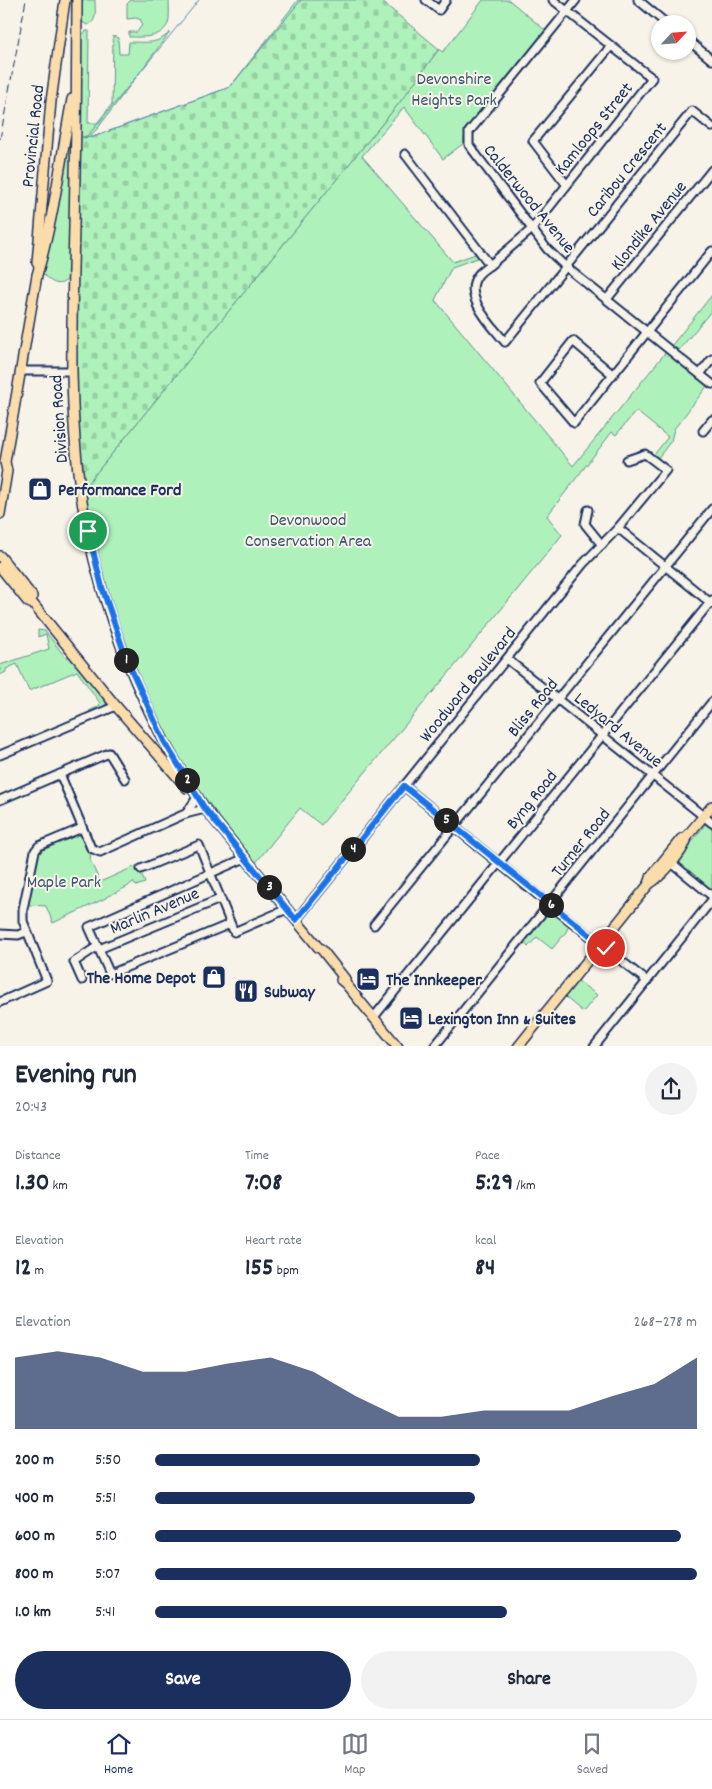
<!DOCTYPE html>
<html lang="en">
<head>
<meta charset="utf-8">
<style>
  :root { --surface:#fff; --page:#f2f2f3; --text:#1f2937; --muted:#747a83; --line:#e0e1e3; --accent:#1b2f5e }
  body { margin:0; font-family:Dekko,sans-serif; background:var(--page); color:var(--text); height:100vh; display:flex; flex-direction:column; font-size:19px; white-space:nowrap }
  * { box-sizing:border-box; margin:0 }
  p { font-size:16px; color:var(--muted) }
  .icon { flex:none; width:28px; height:28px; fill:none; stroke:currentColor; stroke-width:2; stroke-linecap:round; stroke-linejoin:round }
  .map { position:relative; height:1046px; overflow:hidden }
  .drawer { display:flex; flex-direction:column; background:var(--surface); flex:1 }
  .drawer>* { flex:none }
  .needle { width:32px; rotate:64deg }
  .tools { position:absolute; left:651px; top:15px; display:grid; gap:10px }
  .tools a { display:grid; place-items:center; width:45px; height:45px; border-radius:50%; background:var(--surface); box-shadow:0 1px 4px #0004; font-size:25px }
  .pin { position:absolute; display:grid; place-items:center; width:42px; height:42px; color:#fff; margin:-21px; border:2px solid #fff; border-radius:50%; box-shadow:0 1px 5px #0007 }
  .km { position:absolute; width:25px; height:25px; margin:-12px; border-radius:50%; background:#222; color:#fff; font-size:14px; line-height:25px; text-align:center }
  .round { display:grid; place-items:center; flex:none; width:52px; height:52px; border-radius:26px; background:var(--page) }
  .overview { display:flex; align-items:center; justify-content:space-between; height:85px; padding:0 15px }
  h1 { font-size:28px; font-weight:800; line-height:38px }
  .figures { display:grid; grid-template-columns:repeat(3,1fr); gap:8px; height:85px; padding:5px 15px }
  .figures div { display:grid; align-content:center }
  .figures b { font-size:25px; font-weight:800 }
  .figures small { font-size:14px; font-weight:400 }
  .figures p { font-size:14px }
  .chart { height:140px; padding:10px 15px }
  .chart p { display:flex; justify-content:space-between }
  .chart svg { width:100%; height:90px; margin-top:5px; fill:var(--accent); opacity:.7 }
  .button { display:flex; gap:10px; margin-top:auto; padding:10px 15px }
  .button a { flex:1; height:58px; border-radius:30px; background:var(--accent); color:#fff; font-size:20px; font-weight:800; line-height:58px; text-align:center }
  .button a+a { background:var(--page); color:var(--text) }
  ul { padding:0 15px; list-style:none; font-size:16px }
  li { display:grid; grid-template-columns:80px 60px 1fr; align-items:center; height:38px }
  li i { height:12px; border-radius:6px; background:var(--accent) }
  .menu { display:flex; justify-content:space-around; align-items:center; height:70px; border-top:1px solid var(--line); background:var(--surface); font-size:14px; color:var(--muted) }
  .menu a { display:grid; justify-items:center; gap:2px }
  .menu .on { color:var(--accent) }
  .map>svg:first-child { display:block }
  .green { fill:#aef1ba; stroke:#64908c }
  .cemetery { fill:url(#cemetery-stones); stroke:#64908c }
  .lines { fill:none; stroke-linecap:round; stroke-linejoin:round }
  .stream { stroke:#5889ad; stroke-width:1 }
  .minor-casing { stroke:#1b2f5e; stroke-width:11 }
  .major-casing { stroke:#1b2f5e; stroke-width:12 }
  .minor { stroke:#f7f3e8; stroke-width:7 }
  .major { stroke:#fbddab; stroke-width:9 }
  .rail { stroke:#1b2f5e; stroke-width:1; stroke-dasharray:8 4; stroke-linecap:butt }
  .route-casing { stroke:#fff; stroke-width:10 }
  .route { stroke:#1a73e8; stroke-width:6 }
  .labels { text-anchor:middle; stroke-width:4; stroke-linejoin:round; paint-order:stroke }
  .park-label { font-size:18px; fill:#385670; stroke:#f7f3e8 }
  .street-label { font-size:18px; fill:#1b2f5e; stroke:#f7f3e8 }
  .poi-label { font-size:18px; font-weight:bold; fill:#1b2f5e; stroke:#f7f3e8; text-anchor:start }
</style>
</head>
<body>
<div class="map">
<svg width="712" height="1047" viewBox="0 0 712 1047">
  <defs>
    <pattern id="cemetery-stones" width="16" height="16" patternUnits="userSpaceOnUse" patternTransform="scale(1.25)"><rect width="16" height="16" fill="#aef1ba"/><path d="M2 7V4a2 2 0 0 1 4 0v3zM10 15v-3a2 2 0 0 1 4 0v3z" fill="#95cfa2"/></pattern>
  </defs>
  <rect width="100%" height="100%" fill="#f7f3e8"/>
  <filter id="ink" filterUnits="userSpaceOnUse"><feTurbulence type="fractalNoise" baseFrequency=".02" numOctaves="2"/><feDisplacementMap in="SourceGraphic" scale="10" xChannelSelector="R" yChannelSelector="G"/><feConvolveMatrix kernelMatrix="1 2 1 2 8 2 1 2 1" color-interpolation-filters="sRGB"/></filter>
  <g filter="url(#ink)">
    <g class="green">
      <path d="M81,0H95C95,10 98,22 87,25L81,21Z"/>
      <path d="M131,0H169C169,7 170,18 168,24C160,39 143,37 129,37V32H137L142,25L141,20L136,18L127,19V4Z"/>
      <polygon points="483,0 509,0 546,31 469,126 464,138 464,143 443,159 404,107 362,156 453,262 478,253 480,257 452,267 435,300 573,466 666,352 708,385 674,429 671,441 657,459 653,456 668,437 636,411 616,435 612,432 547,516 562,535 454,667 321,825 300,808 254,865 179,762 141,689 106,589 91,532 83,489 400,102 439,49 443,52"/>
      <path d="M86,31H89L88,123H97L112,104L113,36L118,38L119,54H128L129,42C147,42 157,45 170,32L98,128L89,137H77L80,37Z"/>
      <path d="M76,85L70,275C62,289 52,284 43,274Z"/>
      <polygon points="712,295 712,310 679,350 672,345"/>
      <polygon points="38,630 45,631 66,658 69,657 107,699 105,707 92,712 89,711 99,706 100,703 77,671 29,691 17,664 6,669 6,672 0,675 0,665 49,649 46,634 38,637"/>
      <polygon points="706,823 712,825 712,892 681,866 679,859"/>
      <polygon points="76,833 82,835 91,851 90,860 100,882 138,865 145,883 136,886 133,882 127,887 106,897 106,898 53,923 46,906 28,905 37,852 40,848"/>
      <polygon points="548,909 553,909 570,922 566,932 552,949 537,937 528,947 523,941"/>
      <polygon points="578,981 597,995 583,1012 565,997"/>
    </g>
    <path class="cemetery" d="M298,0H380L439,49L400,102L83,489C71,372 76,254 77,137H93L230,87Z"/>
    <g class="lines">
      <g class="stream">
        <polyline points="84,137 88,135 97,125 199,0"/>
        <polyline points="84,138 93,137 230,87 301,0"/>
      </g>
      <g class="minor-casing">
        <g id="minor">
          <polyline points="426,0 439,10 446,0"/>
          <polyline points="576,0 469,132 469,145 547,249 566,267 712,384"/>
          <polyline points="638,0 667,24"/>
          <polyline points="688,40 712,60"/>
          <path d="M405,154L490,265C486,268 481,271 478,275C461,296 493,327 505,342L692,111L712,127"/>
          <polyline points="566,184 533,141 611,46"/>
          <polyline points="490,265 532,229 652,78 553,0"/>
          <polyline points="607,299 712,170"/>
          <polyline points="21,371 71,371"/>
          <polyline points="612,374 573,341 540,383 574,423 712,251"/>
          <polyline points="700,374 712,359"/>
          <polyline points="703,431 712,420"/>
          <polyline points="588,510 585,524 602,545"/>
          <polyline points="618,528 712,604"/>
          <polyline points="507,659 712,823"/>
          <polyline points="0,755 116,706"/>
          <polyline points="60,774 91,848 100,852 185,814 205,809"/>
          <polyline points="404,786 549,904 647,981"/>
          <polyline points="0,800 109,753 125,779"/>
          <polyline points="186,814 196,799"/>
          <polyline points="668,860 712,896"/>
          <polyline points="141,869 199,845 234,932 287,909"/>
          <polyline points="296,920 583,564 618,528 666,470 645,454 627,460"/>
          <polyline points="230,924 110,974 89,927 245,858"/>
          <polyline points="374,925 712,509"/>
          <polyline points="0,934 18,935 26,932"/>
          <polyline points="99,949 220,899"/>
          <polyline points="82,980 74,962 98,946"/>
          <polyline points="0,1002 47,981 23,921 23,909 35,851 39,846 82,828"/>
          <polyline points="374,1017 712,600"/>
          <polyline points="434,1047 712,702"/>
          <polyline points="594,1047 712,900"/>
        </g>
      </g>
      <g class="major-casing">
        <g id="major">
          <path d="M77,0C77,76 76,151 74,227C72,317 68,405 81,495C94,580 124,665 164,741C176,764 191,786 205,809"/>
          <polyline points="37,263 51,101 65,0"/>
          <path d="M0,514L7,471L5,462L37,275C54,218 61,157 72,99"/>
          <polyline points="0,556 32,596 31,603"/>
          <polyline points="0,567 28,602 33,604 116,706 187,788"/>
          <polyline points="202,805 318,947 322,950 345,979 345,983"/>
          <polyline points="649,884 652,875 681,839 687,836 712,806"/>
          <polyline points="341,980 345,983 398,1047"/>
          <path d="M518,1047L649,884C661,877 686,850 687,836"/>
        </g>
      </g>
      <use href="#minor" class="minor"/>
      <use href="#major" class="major"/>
      <polyline class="rail" points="0,139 26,0"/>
    </g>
  </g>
  <g class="lines" filter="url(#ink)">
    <g class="route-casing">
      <polyline id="route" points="88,531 102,587 126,658 164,741 205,809 296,920 404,786 606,948"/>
    </g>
    <use href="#route" class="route"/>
  </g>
  <defs>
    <g id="shop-square" transform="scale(1.25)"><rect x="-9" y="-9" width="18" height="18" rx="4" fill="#1b2f5e" stroke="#f7f3e8"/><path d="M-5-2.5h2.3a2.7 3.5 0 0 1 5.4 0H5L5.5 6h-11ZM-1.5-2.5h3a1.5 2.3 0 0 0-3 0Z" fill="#fff"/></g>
    <g id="hotel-square" transform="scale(1.25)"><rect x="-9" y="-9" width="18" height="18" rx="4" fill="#1b2f5e" stroke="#f7f3e8"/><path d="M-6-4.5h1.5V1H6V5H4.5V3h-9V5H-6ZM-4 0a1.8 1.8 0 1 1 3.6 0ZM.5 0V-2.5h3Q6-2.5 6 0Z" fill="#fff"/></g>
    <g id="restaurant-square" transform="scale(1.25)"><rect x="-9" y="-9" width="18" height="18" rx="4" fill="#1b2f5e" stroke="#f7f3e8"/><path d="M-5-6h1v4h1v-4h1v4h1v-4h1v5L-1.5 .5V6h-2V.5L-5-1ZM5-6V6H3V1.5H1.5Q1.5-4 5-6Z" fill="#fff"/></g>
  </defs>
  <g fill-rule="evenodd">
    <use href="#shop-square" x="40" y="489"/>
    <use href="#shop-square" x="214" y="977"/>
    <use href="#hotel-square" x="368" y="979"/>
    <use href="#restaurant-square" x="246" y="991"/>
    <use href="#hotel-square" x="411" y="1018"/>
  </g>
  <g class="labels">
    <g class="park-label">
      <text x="454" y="84">Devonshire<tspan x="454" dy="21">Heights Park</tspan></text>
      <text x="308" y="525">Devonwood<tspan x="308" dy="21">Conservation Area</tspan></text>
      <text x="64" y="887">Maple Park</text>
    </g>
    <g class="street-label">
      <text transform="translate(593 128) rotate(-51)" y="6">Kamloops Street</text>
      <text transform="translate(32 136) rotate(-84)" y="6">Provincial Road</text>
      <text transform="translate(626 169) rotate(-51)" y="6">Caribou Crescent</text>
      <text transform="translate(530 198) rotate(51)" y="6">Calderwood Avenue</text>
      <text transform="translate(648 225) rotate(-51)" y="6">Klondike Avenue</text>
      <text transform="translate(58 419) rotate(-94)" y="6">Division Road</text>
      <text transform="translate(467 684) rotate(-51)" y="6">Woodward Boulevard</text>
      <text transform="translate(532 707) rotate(-51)" y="6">Bliss Road</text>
      <text transform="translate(619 729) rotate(39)" y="6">Ledyard Avenue</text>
      <text transform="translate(531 799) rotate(-51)" y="6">Byng Road</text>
      <text transform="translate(580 842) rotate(-51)" y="6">Turner Road</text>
      <text transform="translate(154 910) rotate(-23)" y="6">Marlin Avenue</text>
    </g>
    <g class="poi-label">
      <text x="58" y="495">Performance Ford</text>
      <text x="196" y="983" text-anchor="end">The Home Depot</text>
      <text x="386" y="985">The Innkeeper</text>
      <text x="264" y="997">Subway</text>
      <text x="428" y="1024">Lexington Inn &amp; Suites</text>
    </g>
  </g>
</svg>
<div class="tools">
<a><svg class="needle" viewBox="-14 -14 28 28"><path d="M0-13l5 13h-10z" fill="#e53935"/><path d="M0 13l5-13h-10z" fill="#747a83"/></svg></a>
</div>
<div class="pin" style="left:88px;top:531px;background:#1e9e55"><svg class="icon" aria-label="arrive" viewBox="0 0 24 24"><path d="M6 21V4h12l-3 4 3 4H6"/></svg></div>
<div class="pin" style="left:606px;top:948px;background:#d93025"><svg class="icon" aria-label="check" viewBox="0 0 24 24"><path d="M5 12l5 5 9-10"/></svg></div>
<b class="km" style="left:126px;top:660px">1</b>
<b class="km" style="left:187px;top:780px">2</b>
<b class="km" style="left:269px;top:887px">3</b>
<b class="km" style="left:353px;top:849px">4</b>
<b class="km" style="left:446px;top:820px">5</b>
<b class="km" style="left:551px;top:905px">6</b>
</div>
<section class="drawer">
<div class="overview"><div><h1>Evening run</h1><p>20:43</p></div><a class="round"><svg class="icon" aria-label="share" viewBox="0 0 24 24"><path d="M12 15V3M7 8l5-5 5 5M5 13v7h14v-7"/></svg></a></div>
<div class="figures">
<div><p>Distance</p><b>1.30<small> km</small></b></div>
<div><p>Time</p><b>7:08</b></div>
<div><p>Pace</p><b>5:29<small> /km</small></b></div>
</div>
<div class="figures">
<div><p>Elevation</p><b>12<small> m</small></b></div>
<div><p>Heart rate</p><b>155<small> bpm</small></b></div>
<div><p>kcal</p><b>84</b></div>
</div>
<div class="chart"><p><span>Elevation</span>268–278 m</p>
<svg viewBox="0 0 160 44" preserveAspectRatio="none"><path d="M0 44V9L10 6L20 9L30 16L40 16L50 12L60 9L70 16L80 28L90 38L100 38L110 35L120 35L130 35L140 28L150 22L160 9V44z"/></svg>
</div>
<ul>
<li><b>200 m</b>5:50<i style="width:60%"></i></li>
<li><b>400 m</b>5:51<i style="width:59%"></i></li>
<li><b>600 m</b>5:10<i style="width:97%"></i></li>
<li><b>800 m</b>5:07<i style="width:100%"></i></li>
<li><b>1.0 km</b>5:41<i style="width:65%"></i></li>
</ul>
<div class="button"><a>Save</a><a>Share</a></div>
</section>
<nav class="menu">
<a class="on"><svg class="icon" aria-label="home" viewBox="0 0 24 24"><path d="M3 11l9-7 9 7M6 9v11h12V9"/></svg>Home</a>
<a><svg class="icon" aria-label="map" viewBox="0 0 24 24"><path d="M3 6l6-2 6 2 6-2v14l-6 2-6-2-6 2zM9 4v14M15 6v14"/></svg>Map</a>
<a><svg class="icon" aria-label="saved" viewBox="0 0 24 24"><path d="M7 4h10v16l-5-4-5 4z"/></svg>Saved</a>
</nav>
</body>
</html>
